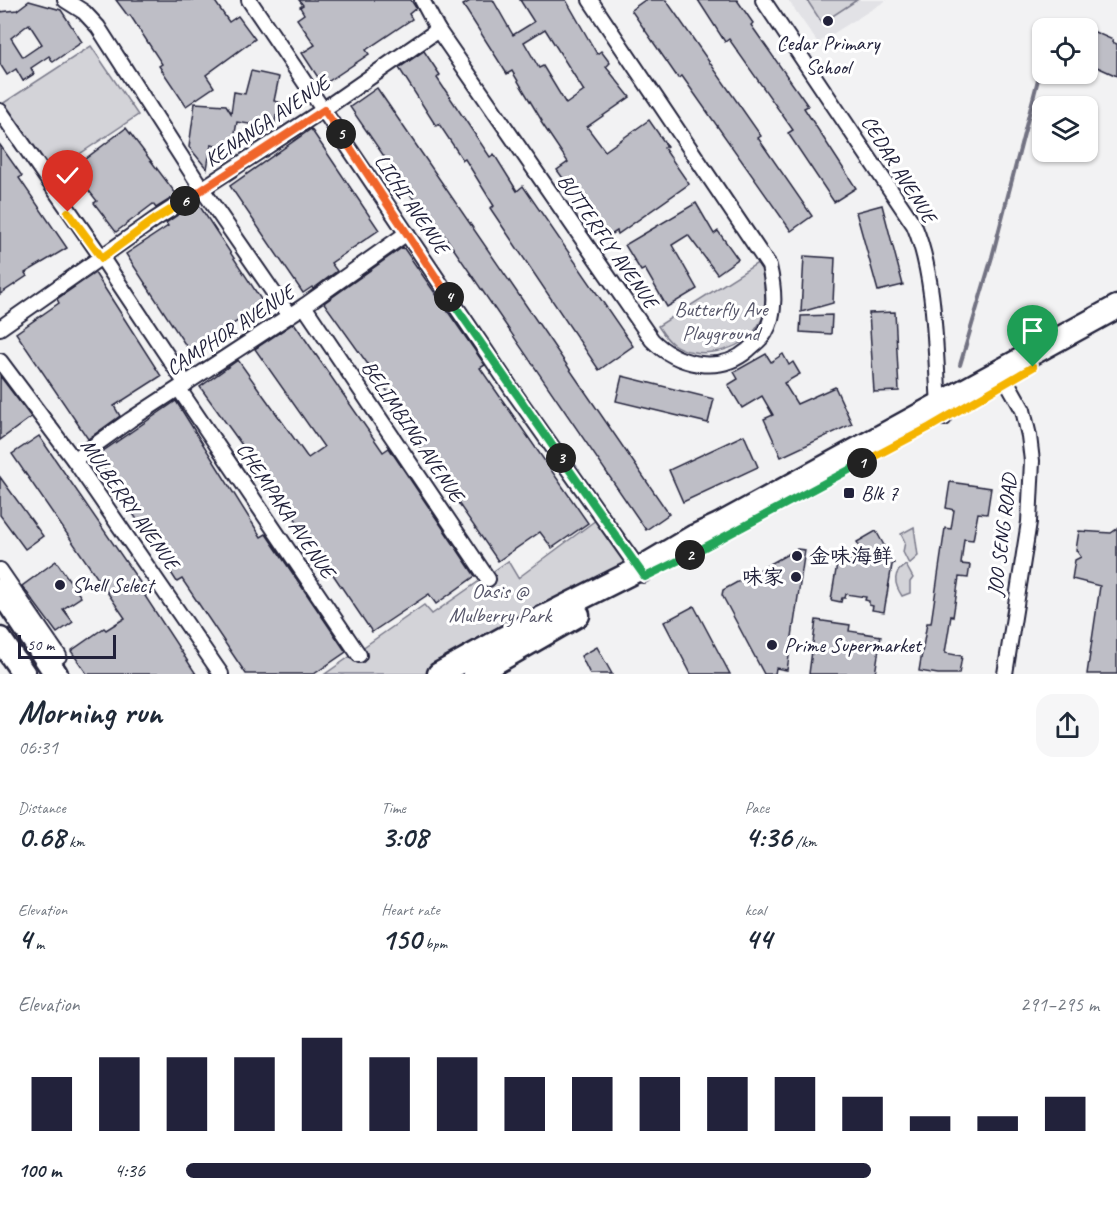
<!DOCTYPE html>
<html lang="en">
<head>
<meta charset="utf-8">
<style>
  :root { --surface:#fff; --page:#f6f6f7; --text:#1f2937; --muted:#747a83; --accent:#22223b }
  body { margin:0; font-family:Caveat,"LXGW WenKai TC",sans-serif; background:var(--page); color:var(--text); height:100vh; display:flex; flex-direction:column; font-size:22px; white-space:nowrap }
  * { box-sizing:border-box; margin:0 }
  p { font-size:20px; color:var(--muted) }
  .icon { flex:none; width:33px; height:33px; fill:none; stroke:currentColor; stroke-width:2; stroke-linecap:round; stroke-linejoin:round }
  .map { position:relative; height:674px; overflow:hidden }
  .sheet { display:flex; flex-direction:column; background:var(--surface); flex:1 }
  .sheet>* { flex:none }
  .fabs { position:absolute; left:1032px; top:18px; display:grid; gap:12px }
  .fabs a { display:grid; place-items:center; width:66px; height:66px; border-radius:12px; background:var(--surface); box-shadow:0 2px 4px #0004; font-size:30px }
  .scale { position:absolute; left:18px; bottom:15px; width:98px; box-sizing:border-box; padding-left:6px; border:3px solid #22223b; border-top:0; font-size:16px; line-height:21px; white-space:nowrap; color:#22223b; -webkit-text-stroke:4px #fff; paint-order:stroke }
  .pin { position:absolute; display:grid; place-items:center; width:51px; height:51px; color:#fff; margin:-62px -26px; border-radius:50% 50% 50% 0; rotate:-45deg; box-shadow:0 0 6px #0007 }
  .pin .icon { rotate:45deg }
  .km { position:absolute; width:30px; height:30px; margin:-15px; border-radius:50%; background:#222; color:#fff; font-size:16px; line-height:30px; text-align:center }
  .round { display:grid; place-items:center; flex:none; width:63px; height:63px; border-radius:18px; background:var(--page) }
  .head { display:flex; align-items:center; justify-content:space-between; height:102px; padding:0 18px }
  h1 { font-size:33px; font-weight:700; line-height:45px }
  .figures { display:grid; grid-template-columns:repeat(3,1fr); gap:9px; height:102px; padding:6px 18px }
  .figures div { display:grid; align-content:center }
  .figures b { font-size:30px; font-weight:700 }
  .figures small { font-size:16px; font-weight:400 }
  .figures p { font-size:16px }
  .chart { height:168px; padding:12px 18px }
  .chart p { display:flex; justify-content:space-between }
  .chart svg { width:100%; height:108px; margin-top:6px; stroke:var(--accent); stroke-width:6 }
  ul { padding:0 18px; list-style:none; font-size:20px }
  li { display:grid; grid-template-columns:96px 72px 1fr; align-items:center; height:45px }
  li i { height:15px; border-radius:8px; background:var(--accent) }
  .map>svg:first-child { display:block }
  .built { fill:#e2e2e6 }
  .green { fill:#d3d3d8; stroke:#7a7a8a; stroke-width:1.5 }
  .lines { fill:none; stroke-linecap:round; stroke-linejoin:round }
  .stream { stroke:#727282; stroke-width:4 }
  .building { fill:#bebec6; stroke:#22223b; stroke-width:1.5; fill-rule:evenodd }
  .minor-casing { stroke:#22223b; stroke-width:18 }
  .primary-casing { stroke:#22223b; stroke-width:27 }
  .minor { stroke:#fff; stroke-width:14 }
  .primary { stroke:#fff; stroke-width:22 }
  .split-1-casing { stroke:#fff; stroke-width:12 }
  .split-2-casing { stroke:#fff; stroke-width:12 }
  .split-3-casing { stroke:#fff; stroke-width:12 }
  .split-4-casing { stroke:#fff; stroke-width:12 }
  .split-5-casing { stroke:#fff; stroke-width:12 }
  .split-6-casing { stroke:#fff; stroke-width:12 }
  .split-7-casing { stroke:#fff; stroke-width:12 }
  .split-1 { stroke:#f5b400; stroke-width:8 }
  .split-2 { stroke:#22a559; stroke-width:8 }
  .split-3 { stroke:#22a559; stroke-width:8 }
  .split-4 { stroke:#22a559; stroke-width:8 }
  .split-5 { stroke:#f0652b; stroke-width:8 }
  .split-6 { stroke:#f0652b; stroke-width:8 }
  .split-7 { stroke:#f5b400; stroke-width:8 }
  .poi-dot { fill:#22223b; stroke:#fff; stroke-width:2 }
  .labels { text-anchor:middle; stroke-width:6; stroke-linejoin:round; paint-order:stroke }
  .poi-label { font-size:21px; fill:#22223b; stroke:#fff; text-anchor:start }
  .street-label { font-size:21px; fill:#22223b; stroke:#fff }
  .park-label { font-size:21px; fill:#57576a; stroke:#fff }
</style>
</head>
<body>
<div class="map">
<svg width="1117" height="674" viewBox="0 0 1117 674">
  <rect width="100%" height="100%" fill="#f2f2f3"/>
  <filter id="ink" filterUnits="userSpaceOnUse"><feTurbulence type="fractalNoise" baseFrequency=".0167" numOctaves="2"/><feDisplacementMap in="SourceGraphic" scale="12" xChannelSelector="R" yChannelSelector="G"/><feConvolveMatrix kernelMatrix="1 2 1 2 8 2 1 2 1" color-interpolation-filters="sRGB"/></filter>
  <g filter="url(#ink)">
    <polygon class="built" points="788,0 887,0 818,43"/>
    <g class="green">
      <polygon points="807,0 857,0 822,23"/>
      <polygon points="91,46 138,115 51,173 2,104"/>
      <path d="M759,262C763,270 768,279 768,288C769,323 747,348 713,352C700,354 684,352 673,344C667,340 662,332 658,326Z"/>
      <polygon points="600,517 632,565 434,674 325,674 424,605 432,614 508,561 518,578"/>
      <polygon points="914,527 918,556 909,564 903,552 905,542 901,534"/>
      <path d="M906,565L913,578L910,582V593L902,596C894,584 892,572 906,565Z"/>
    </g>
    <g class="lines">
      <g class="stream">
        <polyline points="1052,28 1054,21"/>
        <polyline points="960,365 992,257 1042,64"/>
      </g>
    </g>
    <g class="building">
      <polygon points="116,0 214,0 229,22 238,16 255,39 206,75 214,87 186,106 159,66 162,64 130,15 128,16"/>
      <polygon points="299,0 411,0 416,8 409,14 412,19 366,50 369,54 323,85 302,53 315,45 297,19 304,14 300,7 303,5"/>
      <path d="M472,0H493L513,35L534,22L520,0H566L597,54L601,51L610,63L606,67L630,97L587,127L605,151L649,120L667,146L664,148L689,184L618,234L617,231L606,238L580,196L577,198L557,170L568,162L541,122L542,121L512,71L507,74L463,5ZM545,29L584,91L566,104L543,66L539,68L524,42Z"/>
      <polygon points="645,0 666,0 761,136 758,138 812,216 791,231 682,76 678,78 631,10"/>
      <polygon points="698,0 737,0 753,23 751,25 808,106 804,108 856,188 834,202 788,133 793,130 729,39 725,42"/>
      <path d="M29,1L61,10L82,42L53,62L49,56L31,68L34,74L23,81L16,69L7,75L0,64V12L17,10ZM29,24L42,44L23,57L11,38Z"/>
      <polygon points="1088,29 1113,40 1112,42 1117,44 1117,76 1088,63"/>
      <polygon points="424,51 440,75 437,78 490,157 494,154 517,191 523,186 633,346 599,370 490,208 494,206 465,159 463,160 439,124 436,126 399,68"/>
      <polygon points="251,71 279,77 274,101 283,103 281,117 276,116 274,128 237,122 232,149 211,145 207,169 189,147 195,103 226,105 231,113 234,92 245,94"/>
      <polygon points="377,88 669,514 646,530 436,223 432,226 350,107"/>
      <polygon points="126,128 177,195 156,208 153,204 116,232 94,203 97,201 72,169"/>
      <polygon points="311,129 379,230 331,263 337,271 313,289 312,287 303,293 230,186"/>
      <polygon points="0,145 22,176 19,178 67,248 25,273 27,276 0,294"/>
      <polygon points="197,202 264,304 190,352 126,254 168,226 166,223"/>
      <polygon points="696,203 714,234 718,231 738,259 717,274 688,235 672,245 697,289 667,307 645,269 641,271 625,245"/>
      <polygon points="882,205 903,285 878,291 856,212"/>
      <polygon points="403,247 485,365 480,368 588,523 552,548 540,532 498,561 410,433 415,430 324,303"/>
      <polygon points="804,256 835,258 833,303 801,312"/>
      <polygon points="95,273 161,376 114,406 120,416 88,439 16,333 59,303 57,299"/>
      <polygon points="895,312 899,391 874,392 869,313"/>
      <polygon points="832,315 831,334 800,332 801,316"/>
      <polygon points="294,323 383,452 389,448 475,576 436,604 429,594 372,632 294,517 200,387 238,360 308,458 324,447 255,349"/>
      <polygon points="766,354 771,362 783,354 789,365 793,362 800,374 784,383 797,404 835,387 852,424 781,457 764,419 773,415 762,396 742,408 728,385 738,379 734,372"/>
      <polygon points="0,376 31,417 0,440"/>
      <polygon points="622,376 714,399 708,423 616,401"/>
      <polygon points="176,401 261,537 266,534 346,652 314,674 246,674 182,579 177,582 96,456"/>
      <polygon points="744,435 758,467 683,502 669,470"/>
      <polygon points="39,436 148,594 145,596 196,674 87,674 71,651 104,628 106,630 125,618 12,454"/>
      <polygon points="0,477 43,536 25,549 0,515"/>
      <polygon points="950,482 991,488 987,514 978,513 973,540 964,539 961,564 970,565 968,578 959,577 953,617 951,616 945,653 962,656 959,674 938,674 919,671 927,623 931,623 945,528 951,529 954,510 946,508"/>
      <polygon points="1117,529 1117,674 1087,674 1100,586 1072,579 1075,560 1081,557 1076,550 1079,531 1111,533"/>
      <polygon points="876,531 894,563 892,565 884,612 872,610 873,606 869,605 869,601 865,600 866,597 846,594 845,598 842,598 841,602 831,600 839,552 865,556 857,542"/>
      <polygon points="797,549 805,550 787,670 776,668 775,674 764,674 722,595 723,590"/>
      <polygon points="56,561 81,597 63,609 73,622 57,633 22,586"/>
      <polygon points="694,606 730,674 691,674 664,622"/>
      <polygon points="816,620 850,625 849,631 881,636 875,674 809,674"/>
      <polygon points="597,647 612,674 590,674 581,656"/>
    </g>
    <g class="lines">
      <g class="minor-casing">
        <g id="minor">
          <polyline points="65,0 84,12 98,27 202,189 289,315"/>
          <polyline points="249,0 515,394 643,575"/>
          <path d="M422,0L438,30L652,340C677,365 719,375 748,350C754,344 760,341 765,333C777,313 774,288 769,266L590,0"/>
          <path d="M763,0L914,225C936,277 935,349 939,405L944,418"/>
          <polyline points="0,111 102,258 186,384"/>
          <polyline points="304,306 488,579"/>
          <polyline points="0,328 154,220 317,114 438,30"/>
          <polyline points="0,361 74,460 221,674"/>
          <polyline points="1001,371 1023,410 1029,436 1032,461 1029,522 1005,674"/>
          <polyline points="179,389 359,655"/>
          <polyline points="74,460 130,420 304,306 407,233"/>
          <polyline points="0,570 59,656 49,663"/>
        </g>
      </g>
      <g class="primary-casing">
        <g id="primary">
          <polyline points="0,590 56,674"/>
          <polyline points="0,639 24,674"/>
          <polyline points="439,674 522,628 639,569 693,537 719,525 1117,307"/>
          <polyline points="475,674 578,615"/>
        </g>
      </g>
      <use href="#minor" class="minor"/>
      <use href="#primary" class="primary"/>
    </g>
  </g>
  <g class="lines" filter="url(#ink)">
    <g class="split-1-casing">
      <polyline id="split-1" points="862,463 930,427 1033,367"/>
    </g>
    <g class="split-2-casing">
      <polyline id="split-2" points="690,555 862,463"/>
    </g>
    <g class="split-3-casing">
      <polyline id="split-3" points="561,458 645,577 690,555"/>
    </g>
    <g class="split-4-casing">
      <polyline id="split-4" points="449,297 561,458"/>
    </g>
    <g class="split-5-casing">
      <polyline id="split-5" points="341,134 449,297"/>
    </g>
    <g class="split-6-casing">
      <polyline id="split-6" points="185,201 324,110 341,134"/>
    </g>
    <g class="split-7-casing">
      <polyline id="split-7" points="68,212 102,258 154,220 185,201"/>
    </g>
    <use href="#split-1" class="split-1"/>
    <use href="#split-2" class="split-2"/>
    <use href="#split-3" class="split-3"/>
    <use href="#split-4" class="split-4"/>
    <use href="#split-5" class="split-5"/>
    <use href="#split-6" class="split-6"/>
    <use href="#split-7" class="split-7"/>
  </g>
  <g class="poi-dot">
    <circle cx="828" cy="21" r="6"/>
    <rect x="843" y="487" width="12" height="12" rx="3"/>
    <circle cx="797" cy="556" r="6"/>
    <circle cx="796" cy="577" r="6"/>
    <circle cx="60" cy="585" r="6"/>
    <circle cx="772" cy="645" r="6"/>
  </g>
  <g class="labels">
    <g class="poi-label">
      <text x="828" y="50" text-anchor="middle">Cedar Primary<tspan x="828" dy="24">School</tspan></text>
      <text x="861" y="500">Blk 7</text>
      <text x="809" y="563">金味海鲜</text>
      <text x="784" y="584" text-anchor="end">味家</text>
      <text x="72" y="592">Shell Select</text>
      <text x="784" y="652">Prime Supermarket</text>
    </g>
    <g class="street-label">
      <text transform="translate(267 121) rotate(-34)" y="7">KENANGA AVENUE</text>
      <text transform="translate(899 169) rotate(58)" y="7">CEDAR AVENUE</text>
      <text transform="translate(412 204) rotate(56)" y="7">LICHI AVENUE</text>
      <text transform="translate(608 241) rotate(55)" y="7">BUTTERFLY AVENUE</text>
      <text transform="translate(230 330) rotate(-33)" y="7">CAMPHOR AVENUE</text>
      <text transform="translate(413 431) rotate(56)" y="7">BELIMBING AVENUE</text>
      <text transform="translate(130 504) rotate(55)" y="7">MULBERRY AVENUE</text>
      <text transform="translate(286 510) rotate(56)" y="7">CHEMPAKA AVENUE</text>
      <text transform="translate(1002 535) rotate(-83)" y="7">JOO SENG ROAD</text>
    </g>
    <g class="park-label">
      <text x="721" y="316">Butterfly Ave<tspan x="721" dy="24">Playground</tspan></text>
      <text x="500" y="598">Oasis @<tspan x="500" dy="24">Mulberry Park</tspan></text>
    </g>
  </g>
</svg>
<div class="fabs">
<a><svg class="icon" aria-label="locate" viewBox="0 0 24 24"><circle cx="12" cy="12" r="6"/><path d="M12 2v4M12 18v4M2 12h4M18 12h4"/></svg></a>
<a><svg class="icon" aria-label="layers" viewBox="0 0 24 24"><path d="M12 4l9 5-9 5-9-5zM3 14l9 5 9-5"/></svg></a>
</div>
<div class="scale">50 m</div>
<div class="pin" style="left:1033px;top:367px;background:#1e9e55"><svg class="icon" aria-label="arrive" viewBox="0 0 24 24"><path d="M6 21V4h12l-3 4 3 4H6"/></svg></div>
<div class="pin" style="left:68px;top:212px;background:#d93025"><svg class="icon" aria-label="check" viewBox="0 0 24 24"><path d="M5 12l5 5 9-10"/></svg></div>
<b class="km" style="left:862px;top:463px">1</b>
<b class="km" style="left:690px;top:555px">2</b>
<b class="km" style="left:561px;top:458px">3</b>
<b class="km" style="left:449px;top:297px">4</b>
<b class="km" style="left:341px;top:134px">5</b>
<b class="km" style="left:185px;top:201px">6</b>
</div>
<section class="sheet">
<div class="head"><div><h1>Morning run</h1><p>06:31</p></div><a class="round"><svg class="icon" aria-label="share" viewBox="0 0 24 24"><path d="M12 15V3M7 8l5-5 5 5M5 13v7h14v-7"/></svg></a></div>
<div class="figures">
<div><p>Distance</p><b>0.68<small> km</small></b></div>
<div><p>Time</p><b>3:08</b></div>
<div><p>Pace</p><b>4:36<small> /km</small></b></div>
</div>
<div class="figures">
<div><p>Elevation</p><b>4<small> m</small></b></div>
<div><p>Heart rate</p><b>150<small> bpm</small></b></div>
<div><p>kcal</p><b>44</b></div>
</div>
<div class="chart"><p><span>Elevation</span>291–295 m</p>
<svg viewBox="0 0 160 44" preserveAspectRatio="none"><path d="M5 44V22M15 44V14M25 44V14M35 44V14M45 44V6M55 44V14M65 44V14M75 44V22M85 44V22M95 44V22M105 44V22M115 44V22M125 44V30M135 44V38M145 44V38M155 44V30"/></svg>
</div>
<ul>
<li><b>100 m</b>4:36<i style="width:75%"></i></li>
</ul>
</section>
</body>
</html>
